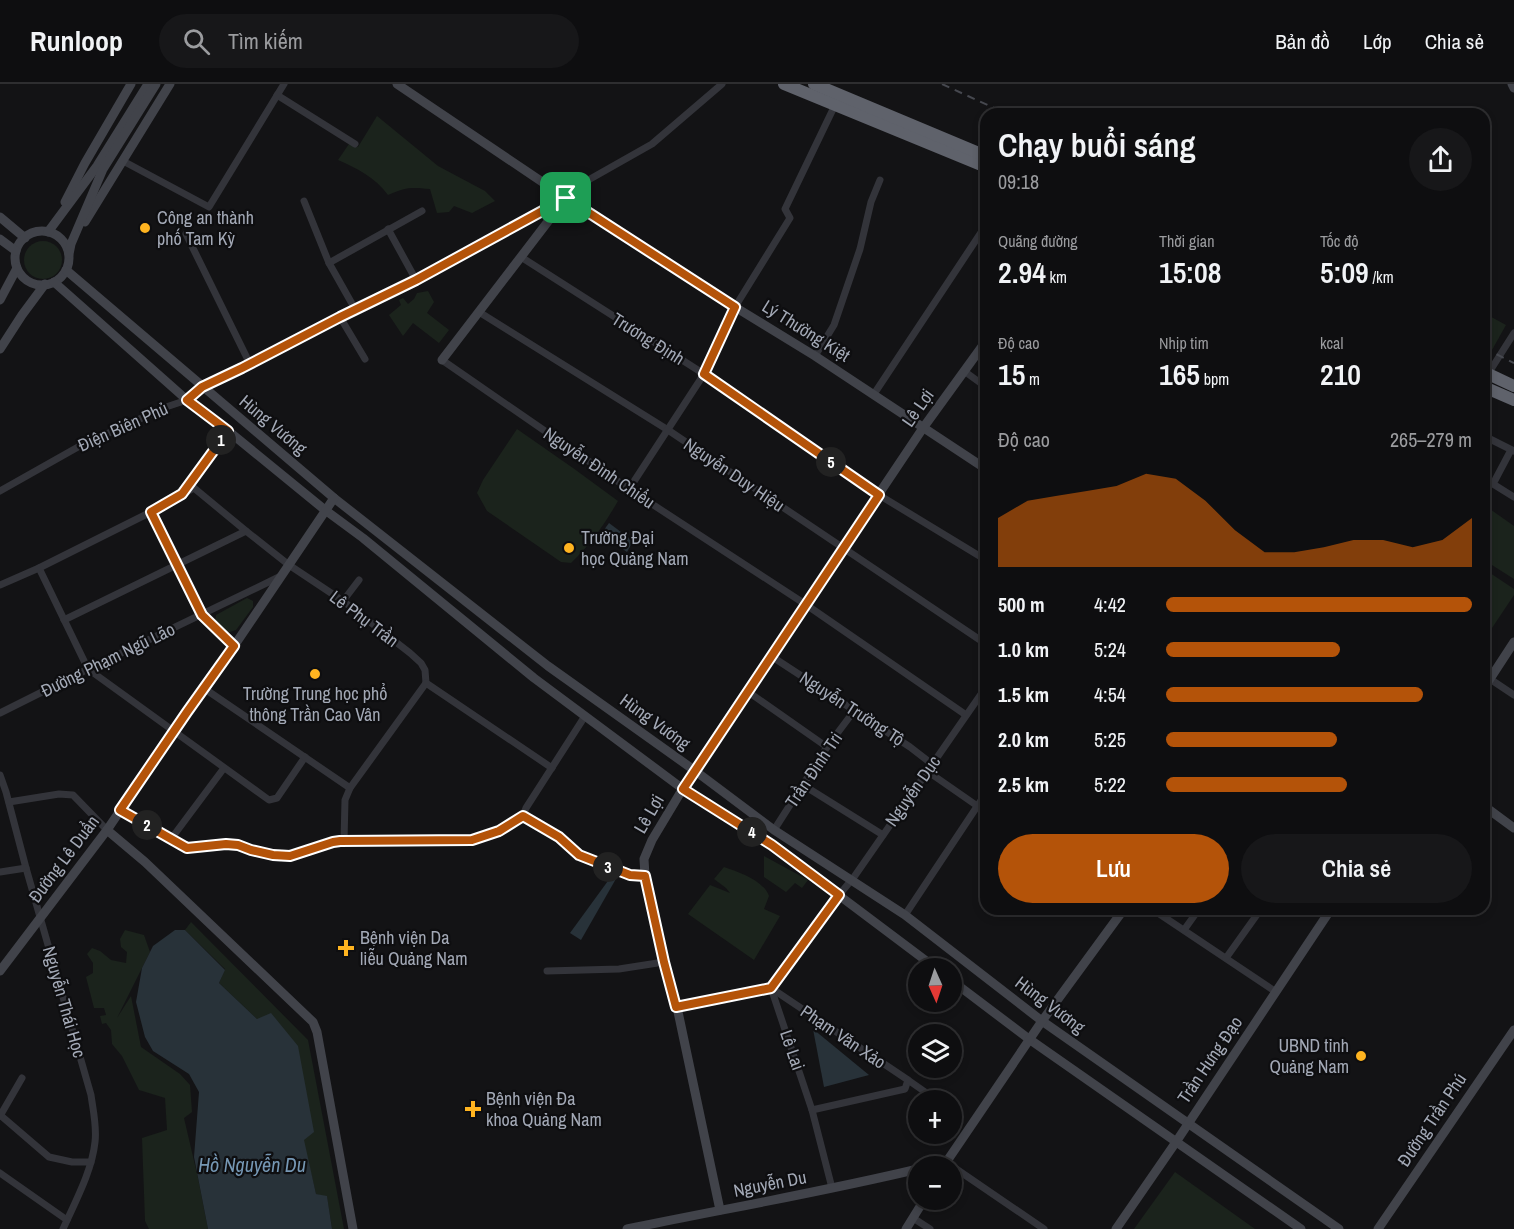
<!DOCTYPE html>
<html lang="vi">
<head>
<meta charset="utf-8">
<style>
  :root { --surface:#0e0e10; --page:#171719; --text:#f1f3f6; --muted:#9b9c9f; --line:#2e2e30; --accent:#b45309 }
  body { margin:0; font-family:"Archivo Narrow",sans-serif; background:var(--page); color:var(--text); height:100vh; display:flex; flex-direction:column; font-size:22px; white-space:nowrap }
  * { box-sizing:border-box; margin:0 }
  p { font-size:20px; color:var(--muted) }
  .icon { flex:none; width:33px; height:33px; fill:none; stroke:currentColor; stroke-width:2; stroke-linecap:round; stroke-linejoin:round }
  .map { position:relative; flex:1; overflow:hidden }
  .drawer { position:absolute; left:980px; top:24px; width:510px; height:807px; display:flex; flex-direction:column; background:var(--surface); border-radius:18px; box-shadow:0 3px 9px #0003,0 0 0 2px var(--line) }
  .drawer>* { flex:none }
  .needle { width:39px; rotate:177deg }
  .tools { position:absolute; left:908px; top:874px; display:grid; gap:12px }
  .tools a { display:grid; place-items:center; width:54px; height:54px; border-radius:50%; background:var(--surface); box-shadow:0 3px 9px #0003,0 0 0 2px var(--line); font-size:30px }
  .pin { position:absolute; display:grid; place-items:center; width:51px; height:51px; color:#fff; margin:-26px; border-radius:12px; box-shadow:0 3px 9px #0006 }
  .km { position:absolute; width:30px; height:30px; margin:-15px; border-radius:50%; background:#222; color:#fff; font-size:16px; line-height:30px; text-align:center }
  .round { display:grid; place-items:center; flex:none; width:63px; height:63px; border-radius:32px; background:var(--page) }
  .headline { display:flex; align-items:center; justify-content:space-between; height:102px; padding:0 18px }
  h1 { font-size:33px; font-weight:600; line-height:45px }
  .figures { display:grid; grid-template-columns:repeat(3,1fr); gap:9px; height:102px; padding:6px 18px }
  .figures div { display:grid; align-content:center }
  .figures b { font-size:30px; font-weight:600 }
  .figures small { font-size:16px; font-weight:400 }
  .figures p { font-size:16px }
  .chart { height:168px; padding:12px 18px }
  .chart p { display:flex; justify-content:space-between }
  .chart svg { width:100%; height:108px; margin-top:6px; fill:var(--accent); opacity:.7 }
  .primary-button { display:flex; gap:12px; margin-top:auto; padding:12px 18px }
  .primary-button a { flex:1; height:69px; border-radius:36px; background:var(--accent); color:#fff; font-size:24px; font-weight:600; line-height:69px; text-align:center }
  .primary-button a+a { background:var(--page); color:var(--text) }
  ul { padding:0 18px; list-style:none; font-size:20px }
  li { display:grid; grid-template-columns:96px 72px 1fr; align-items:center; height:45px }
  li i { height:15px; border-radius:8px; background:var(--accent) }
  header { display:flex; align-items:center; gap:36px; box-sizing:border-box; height:84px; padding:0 30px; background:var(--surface); border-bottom:2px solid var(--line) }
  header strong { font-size:28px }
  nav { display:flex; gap:33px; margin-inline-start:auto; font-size:21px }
  .search { width:420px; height:54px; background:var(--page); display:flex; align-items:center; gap:15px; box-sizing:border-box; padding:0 21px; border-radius:33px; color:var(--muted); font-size:22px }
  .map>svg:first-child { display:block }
  .green { fill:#1b231c }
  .water { fill:#283239 }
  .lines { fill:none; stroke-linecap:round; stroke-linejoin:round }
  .street { stroke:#33343a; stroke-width:7 }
  .secondary { stroke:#41434a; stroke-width:9 }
  .highway { stroke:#5f626b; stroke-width:12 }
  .rail { stroke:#46484f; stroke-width:2; stroke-dasharray:8 6; stroke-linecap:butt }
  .route-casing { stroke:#fff; stroke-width:12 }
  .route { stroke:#b45309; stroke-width:8 }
  .poi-dot { fill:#ffb420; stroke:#0e0e10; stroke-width:2 }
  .labels { text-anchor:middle; stroke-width:4.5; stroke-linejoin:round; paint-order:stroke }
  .poi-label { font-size:18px; fill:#a3a9b6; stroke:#0e0e10; text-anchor:start }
  .street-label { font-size:18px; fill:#a3a9b6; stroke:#0e0e10 }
  .water-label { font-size:20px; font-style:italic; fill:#7698b5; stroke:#0e0e10 }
</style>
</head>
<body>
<header>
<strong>Runloop</strong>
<div class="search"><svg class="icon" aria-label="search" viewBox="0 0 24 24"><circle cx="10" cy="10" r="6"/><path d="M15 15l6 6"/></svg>Tìm kiếm</div>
<nav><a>Bản đồ</a><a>Lớp</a><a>Chia sẻ</a></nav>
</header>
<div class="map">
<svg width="1514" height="1145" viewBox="0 0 1514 1145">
  <rect width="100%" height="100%" fill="#131315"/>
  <g class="green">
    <path d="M377,32L438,82L485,107L495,117L472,129L454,122L449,128L437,129L430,105C411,103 406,103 388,111C375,93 358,85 338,76L349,60L358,63Z"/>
    <circle cx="43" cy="176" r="19"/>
    <polygon points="428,207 434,218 427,229 449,246 439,259 413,239 403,252 389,231 401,221 399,216 403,214 408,220 414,215 417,209"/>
    <polygon points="1484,229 1506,241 1492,266 1484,262"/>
    <path d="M517,345L573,384L618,417C604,441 590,461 571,479L561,478L487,427L477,409L483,396Z"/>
    <polygon points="1487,423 1514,442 1514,495 1484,476 1484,427"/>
    <polygon points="1484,485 1514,505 1514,511 1484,556"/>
    <polygon points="247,514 253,517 253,523 236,546 227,549 215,538 216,531"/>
    <polygon points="764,772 808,796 802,804 795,799 786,808 764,793"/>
    <path d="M724,783C739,788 764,797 769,812L764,825L780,832L754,876L688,830L710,801L730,809L726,804L714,795Z"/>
    <polygon points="191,838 308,956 344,1145 332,1145 327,1113 316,1110 303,1056 257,935 219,899 225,885 185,846"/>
    <polygon points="125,846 144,851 150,868 117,934 131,912 141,963 180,990 190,1001 192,1028 184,1034 198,1094 208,1145 149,1145 145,1137 142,1054 167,1046 165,1014 139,1006 122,972 112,960 111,946 106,939 102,940 100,932 106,931 104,924 94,924 86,893 93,889 93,879 87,870 92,864 100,867 111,876 126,879 127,868 121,863 120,855"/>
    <polygon points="1175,1088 1255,1145 1134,1145"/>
  </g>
  <g class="water">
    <polygon points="609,439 633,457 627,468 601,450"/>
    <polygon points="613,790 617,793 581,856 570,849"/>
    <polygon points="175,846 185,846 225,886 219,899 257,935 271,929 298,962 314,1048 304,1056 316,1110 327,1112 332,1145 208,1145 194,1073 199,1008 189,990 153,967 145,953 136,918 142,884 153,862"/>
    <polygon points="813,945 869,991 824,1003"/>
  </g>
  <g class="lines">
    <g class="street">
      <polyline points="277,11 355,60"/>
      <polyline points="123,77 209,123 284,0"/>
      <polyline points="304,117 329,179 355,225"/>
      <polyline points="388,145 416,196"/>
      <polyline points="186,150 250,280"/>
      <polyline points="521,173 704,290 879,411 986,476"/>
      <polyline points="329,179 422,127"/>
      <polyline points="479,228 668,346 986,560"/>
      <polyline points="340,233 365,275"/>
      <polyline points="815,272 834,241 860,165 871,118 880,96"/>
      <polyline points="442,276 629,405 805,520 966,631"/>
      <polyline points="964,287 986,303"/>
      <polyline points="1488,290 1514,249"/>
      <polyline points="874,310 986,141"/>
      <polyline points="1484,352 1514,367"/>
      <polyline points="1511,366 1493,400 1514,413"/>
      <polyline points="629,405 704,290 735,223 790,134 785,125 835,21"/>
      <polyline points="0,407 78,363 166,323 187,316 202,303 242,284 340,233 416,196 566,114 576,103 652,60 722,0"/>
      <polyline points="184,407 228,347"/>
      <polyline points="151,428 202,531 234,562"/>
      <polyline points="39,484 88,585 269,716 277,714 305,673"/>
      <polyline points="0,501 39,484 151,428 194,404 246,447"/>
      <polyline points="343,517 359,496"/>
      <polyline points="64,536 246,447 289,481 343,517 410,569 421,579 425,586 426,599"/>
      <polyline points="771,572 910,663 932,680"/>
      <polyline points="1490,595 1514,611"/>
      <polyline points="426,599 552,684"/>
      <polyline points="205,605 350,704"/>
      <polyline points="747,607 827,663"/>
      <polyline points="0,629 88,585 281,492"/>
      <polyline points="927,687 986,728"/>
      <path d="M0,691L6,708L26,784L91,1011C93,1026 97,1042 95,1058C92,1087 75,1118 63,1145"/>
      <polyline points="803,701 883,751"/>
      <polyline points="9,718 59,710 73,711 107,746"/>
      <polyline points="120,726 187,764 226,760 238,761 251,766 273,771 290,772 340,757 472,756 499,747 523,732"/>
      <polyline points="523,732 559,753 579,771 630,791 645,792"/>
      <polyline points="523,732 526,724 585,632"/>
      <polyline points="774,746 827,663 854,627"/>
      <polyline points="171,755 224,684"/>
      <polyline points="344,757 345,716 350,704 426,599"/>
      <polyline points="0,788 26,784"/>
      <polyline points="1152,825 1276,908"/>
      <polyline points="905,831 986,709"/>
      <polyline points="1184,846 1199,825"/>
      <polyline points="1226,874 1261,825"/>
      <polyline points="547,887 619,885 664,878"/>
      <polyline points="677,923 771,904 908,996 905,1005 812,1026"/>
      <polyline points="908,996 938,1017"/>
      <polyline points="0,1031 49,1073 72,1078 91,1078"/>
      <polyline points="0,1032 22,994"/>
      <polyline points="946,1078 1044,1145"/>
      <polyline points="0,1089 67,1136"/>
      <polyline points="832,1104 812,1026 771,904 839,811 854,793 986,603"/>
      <polyline points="913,1134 930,1145"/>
    </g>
    <g class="secondary">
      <polyline points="397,0 566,114 735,223 815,272 986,385"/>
      <polyline points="1512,0 1514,4"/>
      <polyline points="65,118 85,79 131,0"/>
      <polyline points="0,133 25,154"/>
      <polyline points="85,138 170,0"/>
      <circle cx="42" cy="174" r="27"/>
      <polyline points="48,148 97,82 148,0"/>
      <polyline points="0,155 16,167"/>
      <polyline points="69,170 71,160 103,85 156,0"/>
      <polyline points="66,186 334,414 548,582 694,686 774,746 905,831 1042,937 1339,1145"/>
      <polyline points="54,198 187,316 221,341 325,426 363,454 534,594 683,705 772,761 937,885"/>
      <polyline points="0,216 17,184"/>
      <polyline points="0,265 22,231 45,200"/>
      <polyline points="442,276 566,114"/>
      <polyline points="1484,604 1514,558"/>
      <polyline points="1484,722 1514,744"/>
      <polyline points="107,746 145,778 313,938 317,948 353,1145"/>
      <polyline points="0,887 107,746 187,628 205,605 334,414"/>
      <polyline points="951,896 1029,955 1301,1145"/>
      <polyline points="925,1083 946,1078"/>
      <polyline points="943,1083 1042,937 1124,825"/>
      <polyline points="720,1126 677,923 664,878 645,792 644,775 652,756 694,686 923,344 986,257"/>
      <path d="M627,1145C724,1125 822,1108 918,1085"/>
      <polyline points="906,1145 924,1116"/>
      <polyline points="1116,1145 1176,1058 1331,825"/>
      <polyline points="1378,1145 1514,946"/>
    </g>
    <g class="highway">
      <polyline points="784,0 986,83"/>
      <polyline points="814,0 986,72"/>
      <polyline points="1484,288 1514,302"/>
      <polyline points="1484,303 1514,316"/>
    </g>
    <g class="rail">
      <polyline points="942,0 1007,30"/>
      <polyline points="1484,264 1514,279"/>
    </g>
  </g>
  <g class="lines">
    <g class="route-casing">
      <polygon id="route" points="566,114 735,223 704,290 879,411 683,705 772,761 839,811 771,904 676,923 664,878 645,792 630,791 579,771 559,753 523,732 499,747 472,756 340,757 333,758 290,772 273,771 251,766 238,761 226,760 187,764 120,726 187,628 234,562 202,531 151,428 182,410 228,347 187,316 202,303 242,284 340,233 416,196"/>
    </g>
    <use href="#route" class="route"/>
  </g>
  <g class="poi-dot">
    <circle cx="145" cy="144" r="6"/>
    <circle cx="569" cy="464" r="6"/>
    <circle cx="315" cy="590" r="6"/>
    <path d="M343 855h6v6h6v6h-6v6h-6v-6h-6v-6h6z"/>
    <circle cx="1361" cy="972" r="6"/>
    <path d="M470 1016h6v6h6v6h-6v6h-6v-6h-6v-6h6z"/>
  </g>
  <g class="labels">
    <g class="poi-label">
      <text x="157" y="140">Công an thành<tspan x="157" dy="21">phố Tam Kỳ</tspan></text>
      <text x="581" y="460">Trường Đại<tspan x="581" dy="21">học Quảng Nam</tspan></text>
      <text x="315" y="616" text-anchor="middle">Trường Trung học phổ<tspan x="315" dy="21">thông Trần Cao Vân</tspan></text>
      <text x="360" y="860">Bệnh viện Da<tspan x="360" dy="21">liễu Quảng Nam</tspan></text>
      <text x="1349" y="968" text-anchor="end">UBND tỉnh<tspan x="1349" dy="21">Quảng Nam</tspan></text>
      <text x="486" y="1021">Bệnh viện Đa<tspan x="486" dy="21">khoa Quảng Nam</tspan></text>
    </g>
    <g class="street-label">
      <text transform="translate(806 247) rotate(32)" y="6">Lý Thường Kiệt</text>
      <text transform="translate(648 255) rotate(32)" y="6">Trương Định</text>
      <text transform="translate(918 324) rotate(-55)" y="6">Lê Lợi</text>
      <text transform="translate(273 341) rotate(40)" y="6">Hùng Vương</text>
      <text transform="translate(123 343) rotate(-24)" y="6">Điện Biên Phủ</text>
      <text transform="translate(599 384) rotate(34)" y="6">Nguyễn Đình Chiểu</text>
      <text transform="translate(734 391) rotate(34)" y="6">Nguyễn Duy Hiệu</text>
      <text transform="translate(364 535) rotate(37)" y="6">Lê Phụ Trần</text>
      <text transform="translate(108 576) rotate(-26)" y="6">Đường Phạm Ngũ Lão</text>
      <text transform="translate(852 625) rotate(33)" y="6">Nguyễn Trường Tộ</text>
      <text transform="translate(655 638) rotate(36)" y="6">Hùng Vương</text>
      <text transform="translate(814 686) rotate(-56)" y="6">Trần Đình Tri</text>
      <text transform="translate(913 707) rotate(-55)" y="6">Nguyễn Dục</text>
      <text transform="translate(649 730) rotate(-60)" y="6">Lê Lợi</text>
      <text transform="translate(64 775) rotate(-53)" y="6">Đường Lê Duẩn</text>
      <text transform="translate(64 918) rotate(74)" y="6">Nguyễn Thái Học</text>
      <text transform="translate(1050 921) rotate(37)" y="6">Hùng Vương</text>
      <text transform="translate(843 953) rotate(34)" y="6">Phạm Văn Xảo</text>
      <text transform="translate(792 966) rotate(71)" y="6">Lê Lai</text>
      <text transform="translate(1210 976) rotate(-56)" y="6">Trần Hưng Đạo</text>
      <text transform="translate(1432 1036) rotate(-56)" y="6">Đường Trần Phú</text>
      <text transform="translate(770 1100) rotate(-11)" y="6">Nguyễn Du</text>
    </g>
    <g class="water-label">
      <text x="252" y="1088">Hồ Nguyễn Du</text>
    </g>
  </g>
</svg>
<div class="tools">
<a><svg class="needle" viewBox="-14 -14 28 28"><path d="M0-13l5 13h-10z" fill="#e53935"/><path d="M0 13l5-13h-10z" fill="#9b9c9f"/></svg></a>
<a><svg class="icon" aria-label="layers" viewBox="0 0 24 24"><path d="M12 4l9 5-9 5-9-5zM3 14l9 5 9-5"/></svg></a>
<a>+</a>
<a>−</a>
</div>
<div class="pin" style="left:566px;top:114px;background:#1e9e55"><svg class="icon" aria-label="arrive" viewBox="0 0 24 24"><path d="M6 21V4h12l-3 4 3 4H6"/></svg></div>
<b class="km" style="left:221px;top:356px">1</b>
<b class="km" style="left:147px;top:741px">2</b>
<b class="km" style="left:608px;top:783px">3</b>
<b class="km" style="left:752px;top:748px">4</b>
<b class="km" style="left:831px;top:378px">5</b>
<section class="drawer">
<div class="headline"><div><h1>Chạy buổi sáng</h1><p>09:18</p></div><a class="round"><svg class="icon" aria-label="share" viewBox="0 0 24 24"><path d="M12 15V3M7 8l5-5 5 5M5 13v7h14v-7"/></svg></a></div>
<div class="figures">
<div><p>Quãng đường</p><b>2.94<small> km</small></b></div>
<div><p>Thời gian</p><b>15:08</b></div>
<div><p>Tốc độ</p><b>5:09<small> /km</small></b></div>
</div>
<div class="figures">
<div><p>Độ cao</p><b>15<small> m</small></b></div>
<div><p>Nhịp tim</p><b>165<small> bpm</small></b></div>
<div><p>kcal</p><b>210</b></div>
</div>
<div class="chart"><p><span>Độ cao</span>265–279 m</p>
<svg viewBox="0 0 160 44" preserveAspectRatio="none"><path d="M0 44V24L10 17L20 15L30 13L40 11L50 6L60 8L70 17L80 29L90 38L100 38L110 36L120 33L130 33L140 36L150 33L160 24V44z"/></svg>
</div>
<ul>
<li><b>500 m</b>4:42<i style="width:100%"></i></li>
<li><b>1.0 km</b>5:24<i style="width:57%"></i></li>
<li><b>1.5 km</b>4:54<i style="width:84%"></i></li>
<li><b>2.0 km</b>5:25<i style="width:56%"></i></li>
<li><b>2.5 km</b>5:22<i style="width:59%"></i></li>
</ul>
<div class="primary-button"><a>Lưu</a><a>Chia sẻ</a></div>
</section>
</div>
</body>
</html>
